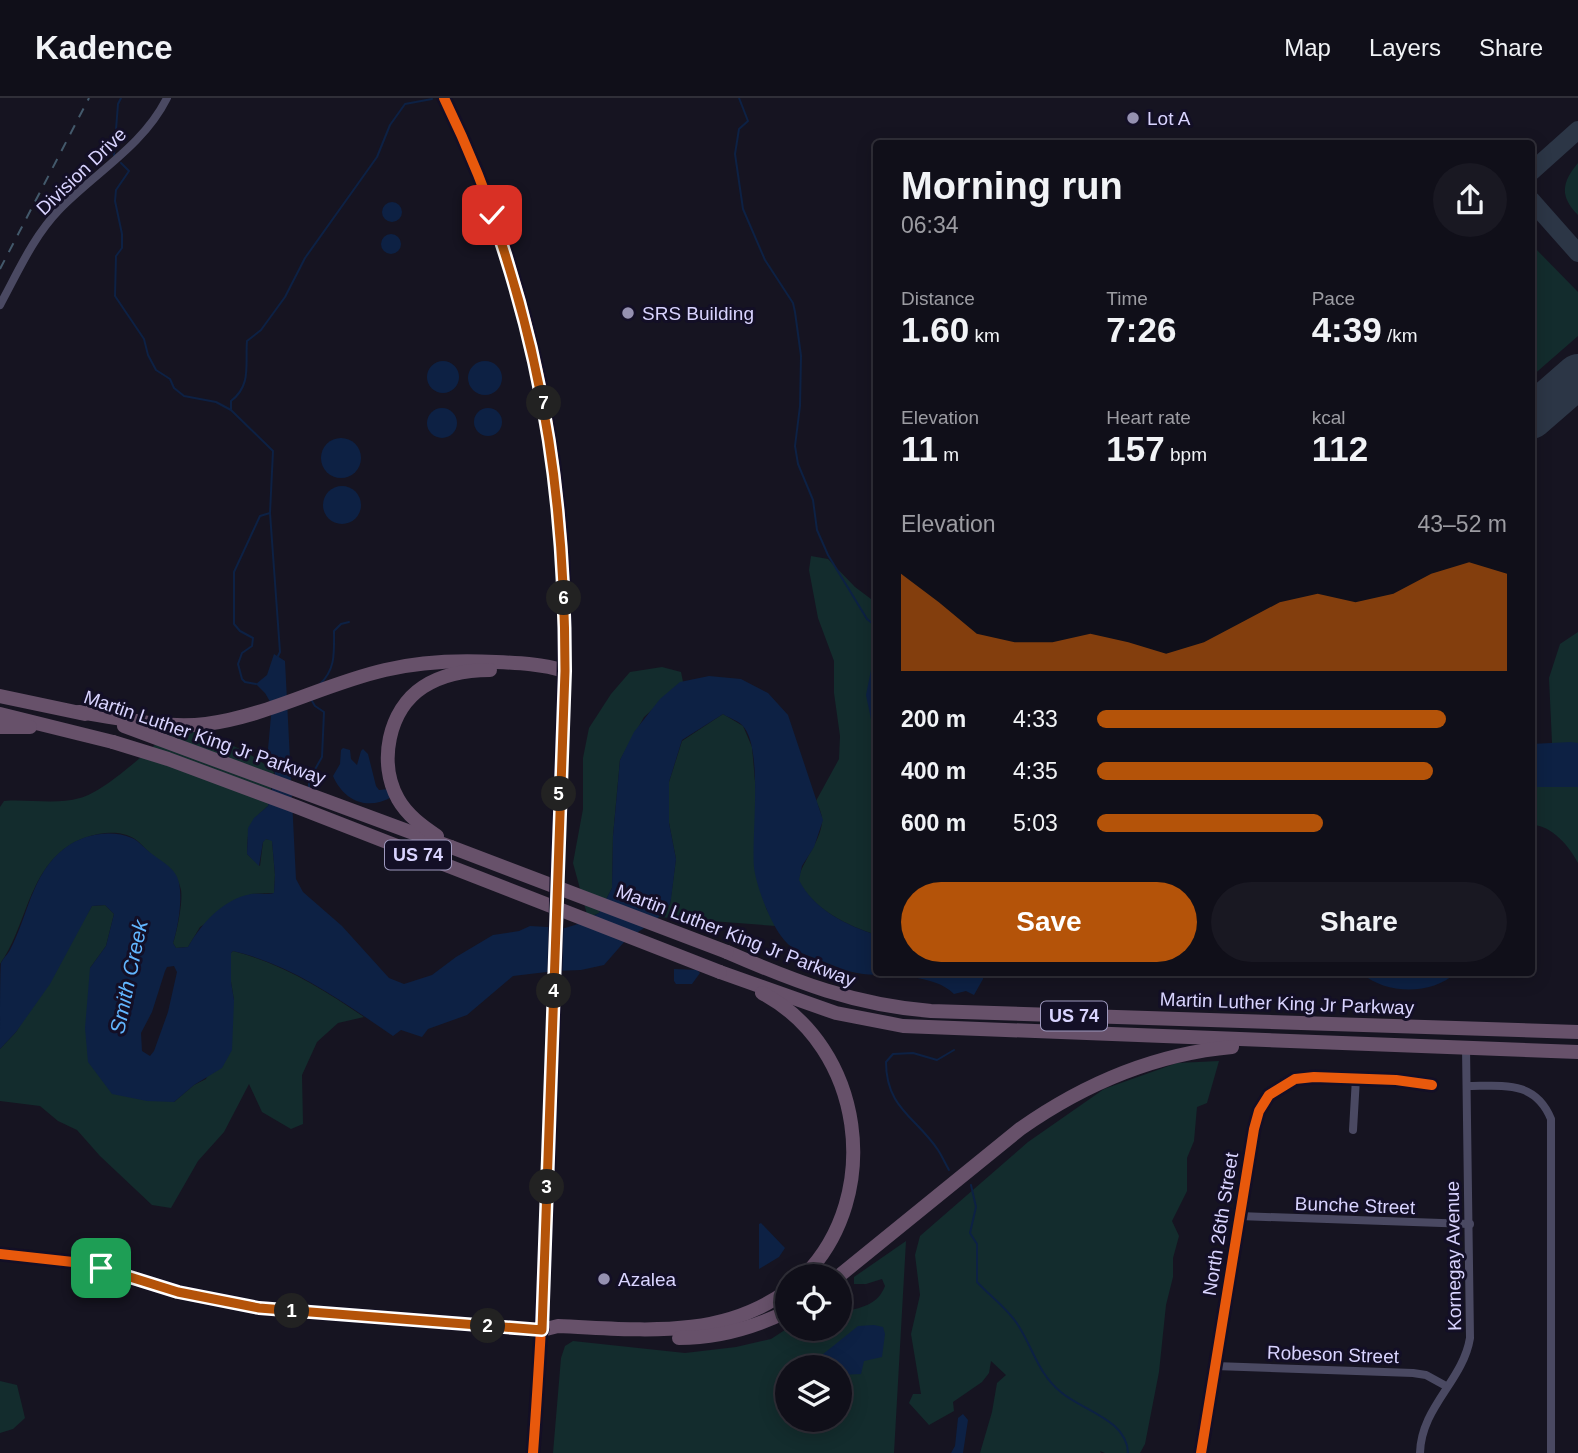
<!DOCTYPE html>
<html lang="en">
<head>
<meta charset="utf-8">
<style>
  :root { --surface:#100f19; --page:#191822; --text:#f1f3f6; --muted:#9c9ca2; --line:#302f38; --accent:#b45309 }
  body { margin:0; font-family:Helvetica,sans-serif; background:var(--page); color:var(--text); height:100vh; display:flex; flex-direction:column; font-size:26px; white-space:nowrap }
  * { box-sizing:border-box; margin:0 }
  p { font-size:23px; color:var(--muted) }
  .icon { flex:none; width:38px; height:38px; fill:none; stroke:currentColor; stroke-width:2; stroke-linecap:round; stroke-linejoin:round }
  .map { position:relative; flex:1; overflow:hidden }
  .panel { position:absolute; left:873px; top:42px; width:662px; height:836px; display:flex; flex-direction:column; background:var(--surface); border-radius:7px; box-shadow:0 4px 18px #0003,0 0 0 2px var(--line) }
  .panel>* { flex:none }
  .buttons { position:absolute; left:775px; top:1166px; display:grid; gap:14px }
  .buttons a { display:grid; place-items:center; width:77px; height:77px; border-radius:50%; background:var(--surface); box-shadow:0 4px 18px #0003,0 0 0 2px var(--line); font-size:35px }
  .pin { position:absolute; display:grid; place-items:center; width:60px; height:60px; color:#fff; margin:-30px; border-radius:14px; box-shadow:0 4px 10px #0006 }
  .km { position:absolute; width:35px; height:35px; margin:-18px; border-radius:50%; background:#222; color:#fff; font-size:19px; line-height:35px; text-align:center }
  .round { display:grid; place-items:center; flex:none; width:74px; height:74px; border-radius:37px; background:var(--page) }
  .summary { display:flex; align-items:center; justify-content:space-between; height:119px; padding:0 28px }
  h1 { font-size:38px; font-weight:700; line-height:52px }
  .stats { display:grid; grid-template-columns:repeat(3,1fr); gap:10px; height:119px; padding:7px 28px }
  .stats div { display:grid; align-content:center }
  .stats b { font-size:35px; font-weight:700 }
  .stats small { font-size:19px; font-weight:400 }
  .stats p { font-size:19px }
  .chart { height:196px; padding:14px 28px }
  .chart p { display:flex; justify-content:space-between }
  .chart svg { width:100%; height:126px; margin-top:7px; fill:var(--accent); opacity:.7 }
  .button { display:flex; gap:14px; margin-top:auto; padding:14px 28px }
  .button a { flex:1; height:80px; border-radius:42px; background:var(--accent); color:#fff; font-size:28px; font-weight:700; line-height:80px; text-align:center }
  .button a+a { background:var(--page); color:var(--text) }
  ul { padding:0 28px; list-style:none; font-size:23px }
  li { display:grid; grid-template-columns:112px 84px 1fr; align-items:center; height:52px }
  li i { height:18px; border-radius:9px; background:var(--accent) }
  header { display:flex; align-items:center; gap:42px; box-sizing:border-box; height:98px; padding:0 35px; background:var(--surface); border-bottom:2px solid var(--line) }
  header strong { font-size:33px }
  nav { display:flex; gap:38px; margin-inline-start:auto; font-size:24px }
  .map>svg:first-child { display:block }
  .green { fill:#132c2d; fill-rule:evenodd }
  .water { fill:#0d2144; fill-rule:evenodd }
  .lines { fill:none; stroke-linecap:round; stroke-linejoin:round }
  .stream { stroke:#0d2144; stroke-width:2 }
  .taxiway { stroke:#2c3646; stroke-width:18 }
  .runway { stroke:#2c3646; stroke-width:44 }
  .minor { stroke:#4a4962; stroke-width:8 }
  .tertiary { stroke:#4a4962; stroke-width:10 }
  .secondary { stroke:#575674; stroke-width:10 }
  .motorway { stroke:#67516a; stroke-width:14 }
  .rail { stroke:#43596b; stroke-width:2; stroke-dasharray:10 9; stroke-linecap:butt }
  .motorway-bridge { stroke:#67516a; stroke-width:14 }
  .cycleway-casing { stroke:#130f26; stroke-width:15 }
  .cycleway { stroke:#e8590c; stroke-width:10 }
  .route-casing { stroke:#fff; stroke-width:14 }
  .route { stroke:#b45309; stroke-width:9 }
  .poi-dot { fill:#9591b1; stroke:#130f26; stroke-width:2.5 }
  .labels { text-anchor:middle; stroke-width:6; stroke-linejoin:round; paint-order:stroke }
  .shield { fill:#130f26; stroke:#9e99be; stroke-width:2 }
  .shield-label { font-size:18px; font-weight:bold; fill:#d9d4ff }
  .poi-label { font-size:19px; fill:#d9d4ff; stroke:#130f26; text-anchor:start }
  .street-label { font-size:19px; fill:#d9d4ff; stroke:#130f26 }
  .water-label { font-size:21px; font-style:italic; fill:#62b6ff; stroke:#130f26 }
</style>
</head>
<body>
<header>
<strong>Kadence</strong>
<nav><a>Map</a><a>Layers</a><a>Share</a></nav>
</header>
<div class="map">
<svg width="1578" height="1355" viewBox="0 0 1578 1355">
  <rect width="100%" height="100%" fill="#161421"/>
  <g class="green">
    <path d="M1578,65V117C1560,99 1561,85 1578,65Z"/>
    <polygon points="1531,146 1578,194 1578,238 1531,279"/>
    <path d="M811,458L828,461L855,489L871,501L877,499V554L872,567L873,626L877,650V837C847,828 813,811 798,782C803,762 819,746 822,725C823,718 819,709 816,703L839,661L840,638L834,595V563L818,520L809,472Z"/>
    <polygon points="1578,534 1578,645 1552,645 1549,580 1560,546"/>
    <polygon points="662,569 681,574 683,584 644,619 620,662 613,738 612,790 599,815 588,820 573,765 583,711 583,660 589,630 611,596 630,574"/>
    <polygon points="723,616 743,628 752,649 766,810 776,828 658,819 670,806 676,761 669,725 669,684 682,643"/>
    <path d="M176,628C211,637 247,650 274,674L268,708C248,725 248,730 247,756L260,768L263,744L265,741L272,742L275,777L274,795L251,796L200,829L188,849L176,850L173,845C177,834 183,804 181,792C178,776 163,765 151,756C146,752 141,745 135,741C115,728 82,737 64,751C27,780 26,829 0,866V709L4,703C29,701 56,707 80,700C107,693 154,647 176,628Z"/>
    <path d="M1531,689H1578V765C1570,749 1551,726 1531,727Z"/>
    <path d="M105,807L114,816L106,848L90,870L174,1004L194,987L206,981L234,902L231,884V855L233,853C281,865 323,891 364,919L338,925L317,944L302,977L303,1026L291,1031L262,1014L249,986L224,1034L198,1063L171,1110L152,1107L100,1058L77,1032L58,1023L40,1008L0,1003V951L16,934L92,808Z"/>
    <polygon points="1219,963 1207,1005 1197,1009 1194,1043 1187,1060 1187,1093 1172,1123 1179,1138 1173,1160 1173,1179 1166,1207 1159,1274 1145,1346 1140,1355 1105,1355 1100,1353 1101,1355 980,1355 992,1314 997,1285 1006,1277 991,1263 989,1275 982,1284 953,1304 954,1313 929,1327 909,1305 913,1296 921,1296 911,1236 920,1197 915,1157 920,1138 1028,1044 1104,991 1177,965"/>
    <path d="M906,1143L894,1355H553L561,1260L565,1248L573,1243L685,1255L736,1249L771,1241L788,1230H835L841,1233L847,1213C864,1209 878,1206 885,1188L882,1181L866,1186H854V1179ZM788,1269H840V1321H788Z"/>
    <polygon points="0,1283 17,1287 25,1320 13,1331 0,1335"/>
  </g>
  <g class="water">
    <circle cx="392" cy="114" r="10"/>
    <circle cx="391" cy="146" r="10"/>
    <circle cx="443" cy="279" r="16"/>
    <circle cx="485" cy="280" r="17"/>
    <circle cx="488" cy="324" r="14"/>
    <circle cx="442" cy="325" r="15"/>
    <circle cx="341" cy="360" r="20"/>
    <circle cx="342" cy="407" r="19"/>
    <polygon points="877,554 877,650 866,597 872,567"/>
    <path d="M274,556L285,563L296,781L303,794L342,828L389,880L404,886L432,877L456,859L493,837L519,833L530,828L565,830L578,826L599,815L612,790L613,738L620,662L634,634L660,601L680,584L709,578L741,581L768,595L788,617L823,722L814,749L802,768L799,782C813,811 847,828 877,837V875H983V881L974,897L966,893L954,896C933,875 891,879 863,876C847,874 832,867 817,861C803,856 790,851 781,838C770,823 756,788 754,769C751,738 764,648 742,627C737,622 729,620 723,616L682,642L669,684V725L676,761L671,801L670,806L657,821L625,843L604,867L581,872L555,873L513,878L467,917L428,931L422,939L401,932L393,938C343,904 293,867 233,853L231,855V884L234,902L232,952L222,970L194,987L174,1004L147,1003L112,996L88,964L85,930L90,870L106,848L114,816L105,807L92,808L50,886L16,934L0,951C0,936 0,875 1,865C3,860 8,856 10,852C29,816 31,776 65,750C83,736 111,731 132,740C139,743 145,751 152,756C161,763 171,768 176,777C185,792 178,830 173,845L176,850L188,849C201,826 223,801 251,796C259,795 266,797 274,795L275,777L272,743L266,741L263,744L259,768L247,756L248,730L254,720L268,708L275,676L268,651L272,607L265,595L256,586L267,577ZM174,868L177,874L168,914L154,953L150,958L142,953L141,935L152,914L165,873L167,869Z"/>
    <polygon points="1571,644 1578,645 1578,689 1531,689 1531,646"/>
    <path d="M343,650L350,652L351,661L357,667L361,653L363,651L368,656L376,688L379,692L388,691L392,699C367,713 344,703 333,678L340,666L341,652Z"/>
    <polygon points="674,871 697,872 700,875 692,886 676,886 674,883"/>
    <path d="M1361,875H1456C1431,897 1387,897 1361,875Z"/>
    <polygon points="761,1125 785,1150 779,1159 759,1171 759,1126"/>
    <polygon points="874,1227 883,1229 885,1236 882,1259 864,1263 861,1276 840,1277 840,1269 807,1269 858,1228"/>
    <polygon points="963,1316 968,1322 963,1355 951,1355 955,1348 958,1320"/>
  </g>
  <g class="lines">
    <g class="stream">
      <polyline points="739,0 748,23 739,31 735,56 743,111 765,162 793,205 795,214 801,258 800,308 795,348 798,366 813,402 817,432 828,457 867,521 877,529"/>
      <polyline points="114,57 118,6 121,0"/>
      <polyline points="121,65 129,73 116,92 115,103 122,136 122,150 116,158 115,198 144,241 148,257 156,272 170,281 174,290 184,298 216,304 231,312 273,353 270,415 280,554 278,558"/>
      <path d="M231,311V303C252,287 245,266 247,243L261,232L285,199L305,160L377,59L390,27L405,6L432,1"/>
      <polyline points="256,586 245,584 242,581 238,566 242,555 252,548 253,540 240,533 234,526 234,474 260,418 270,415"/>
      <path d="M320,586C336,571 334,554 334,533L341,526L349,524"/>
      <polyline points="309,690 309,682 322,659 324,614 315,608 312,603"/>
      <path d="M949,1072C945,1065 942,1058 938,1052C916,1019 886,1010 886,964L893,956L913,955L937,962L954,952"/>
      <path d="M971,1087L976,1109L970,1135L977,1146V1184C990,1198 1008,1211 1018,1227C1034,1252 1038,1276 1062,1295C1084,1313 1127,1322 1128,1355"/>
    </g>
    <g class="taxiway">
      <polyline points="1531,74 1578,32"/>
      <polyline points="1531,102 1578,155"/>
    </g>
    <polyline class="runway" points="1531,319 1578,278"/>
    <g class="minor">
      <path d="M0,207C18,174 33,139 59,112C96,74 143,48 167,0"/>
      <path d="M1467,988C1503,988 1535,982 1551,1021V1355"/>
      <polyline points="1353,1032 1356,980"/>
      <polyline points="1239,1118 1470,1126"/>
      <polyline points="1215,1268 1413,1275 1426,1277 1446,1288"/>
      <polyline points="1201,1355 1254,1031 1259,1013 1269,997 1295,981 1314,979 1396,982 1432,987"/>
      <path d="M1420,1355C1421,1309 1463,1283 1470,1240L1466,949"/>
    </g>
    <polyline class="tertiary" points="0,1156 82,1165 179,1194 259,1210 542,1232"/>
    <path class="secondary" d="M444,0C514,143 555,306 563,465C568,571 559,677 557,782C553,973 547,1165 533,1355"/>
    <g class="motorway">
      <polyline points="0,598 85,616"/>
      <path d="M79,614C120,620 164,631 206,626C268,618 324,586 385,572C422,563 459,562 496,564C520,565 542,566 565,573"/>
      <polyline points="0,616 113,644"/>
      <polyline points="124,628 451,749"/>
      <polyline points="0,629 30,629"/>
      <path d="M437,738C422,728 407,717 398,701C378,665 388,612 423,589C443,576 466,572 490,572"/>
      <path d="M727,854C796,884 855,907 931,913L1578,934"/>
      <polyline points="720,874 836,915 903,928 1578,954"/>
      <path d="M762,895C864,949 884,1097 804,1178"/>
      <path d="M839,1178L1020,1031C1084,986 1154,956 1232,949"/>
      <path d="M542,1232L558,1228C637,1231 720,1243 788,1192"/>
      <path d="M679,1240C718,1240 753,1230 788,1213"/>
    </g>
    <polyline class="rail" points="0,171 89,0"/>
    <g class="motorway-bridge">
      <polyline points="113,644 168,661 297,709 720,874"/>
      <polyline points="451,749 727,854"/>
    </g>
    <g class="cycleway-casing">
      <g id="cycleway">
        <path d="M444,0C514,143 555,306 563,465C568,571 559,677 557,782C553,973 547,1165 533,1355"/>
        <polyline points="0,1156 82,1165 179,1194 259,1210 542,1232"/>
        <polyline points="1201,1355 1254,1031 1259,1013 1269,997 1295,981 1314,979 1396,982 1432,987"/>
      </g>
    </g>
    <use href="#cycleway" class="cycleway"/>
  </g>
  <g class="lines">
    <g class="route-casing">
      <path id="route" d="M101,1170L178,1194L259,1210L542,1232L565,573C565,411 546,271 492,117"/>
    </g>
    <use href="#route" class="route"/>
  </g>
  <g class="poi-dot">
    <circle cx="1133" cy="20" r="7"/>
    <circle cx="628" cy="215" r="7"/>
    <circle cx="604" cy="1181" r="7"/>
  </g>
  <g class="labels">
    <g class="shield">
      <rect x="385" y="742.5" width="66" height="29" rx="5"/>
      <rect x="1041" y="903.5" width="66" height="29" rx="5"/>
    </g>
    <g class="shield-label">
      <text x="418" y="763">US 74</text>
      <text x="1074" y="924">US 74</text>
    </g>
    <g class="poi-label">
      <text x="1147" y="27">Lot A</text>
      <text x="642" y="222">SRS Building</text>
      <text x="618" y="1188">Azalea</text>
    </g>
    <g class="street-label">
      <text transform="translate(81 73) rotate(-44)" y="7">Division Drive</text>
      <text transform="translate(205 639) rotate(19)" y="7">Martin Luther King Jr Parkway</text>
      <text transform="translate(736 837) rotate(21)" y="7">Martin Luther King Jr Parkway</text>
      <text transform="translate(1287 905) rotate(2)" y="7">Martin Luther King Jr Parkway</text>
      <text transform="translate(1355 1107) rotate(2)" y="7">Bunche Street</text>
      <text transform="translate(1220 1126) rotate(-81)" y="7">North 26th Street</text>
      <text transform="translate(1453 1158) rotate(-91)" y="7">Kornegay Avenue</text>
      <text transform="translate(1333 1256) rotate(2)" y="7">Robeson Street</text>
    </g>
    <g class="water-label">
      <text transform="translate(129 879) rotate(-78)" y="7">Smith Creek</text>
    </g>
  </g>
</svg>
<div class="buttons">
<a><svg class="icon" aria-label="locate" viewBox="0 0 24 24"><circle cx="12" cy="12" r="6"/><path d="M12 2v4M12 18v4M2 12h4M18 12h4"/></svg></a>
<a><svg class="icon" aria-label="layers" viewBox="0 0 24 24"><path d="M12 4l9 5-9 5-9-5zM3 14l9 5 9-5"/></svg></a>
</div>
<div class="pin" style="left:101px;top:1170px;background:#1e9e55"><svg class="icon" aria-label="arrive" viewBox="0 0 24 24"><path d="M6 21V4h12l-3 4 3 4H6"/></svg></div>
<div class="pin" style="left:492px;top:117px;background:#d93025"><svg class="icon" aria-label="check" viewBox="0 0 24 24"><path d="M5 12l5 5 9-10"/></svg></div>
<b class="km" style="left:292px;top:1213px">1</b>
<b class="km" style="left:488px;top:1228px">2</b>
<b class="km" style="left:547px;top:1089px">3</b>
<b class="km" style="left:554px;top:893px">4</b>
<b class="km" style="left:559px;top:696px">5</b>
<b class="km" style="left:564px;top:500px">6</b>
<b class="km" style="left:544px;top:305px">7</b>
<section class="panel">
<div class="summary"><div><h1>Morning run</h1><p>06:34</p></div><a class="round"><svg class="icon" aria-label="share" viewBox="0 0 24 24"><path d="M12 15V3M7 8l5-5 5 5M5 13v7h14v-7"/></svg></a></div>
<div class="stats">
<div><p>Distance</p><b>1.60<small> km</small></b></div>
<div><p>Time</p><b>7:26</b></div>
<div><p>Pace</p><b>4:39<small> /km</small></b></div>
</div>
<div class="stats">
<div><p>Elevation</p><b>11<small> m</small></b></div>
<div><p>Heart rate</p><b>157<small> bpm</small></b></div>
<div><p>kcal</p><b>112</b></div>
</div>
<div class="chart"><p><span>Elevation</span>43–52 m</p>
<svg viewBox="0 0 160 44" preserveAspectRatio="none"><path d="M0 44V10L10 20L20 31L30 34L40 34L50 31L60 34L70 38L80 34L90 27L100 20L110 17L120 20L130 17L140 10L150 6L160 10V44z"/></svg>
</div>
<ul>
<li><b>200 m</b>4:33<i style="width:85%"></i></li>
<li><b>400 m</b>4:35<i style="width:82%"></i></li>
<li><b>600 m</b>5:03<i style="width:55%"></i></li>
</ul>
<div class="button"><a>Save</a><a>Share</a></div>
</section>
</div>
</body>
</html>
